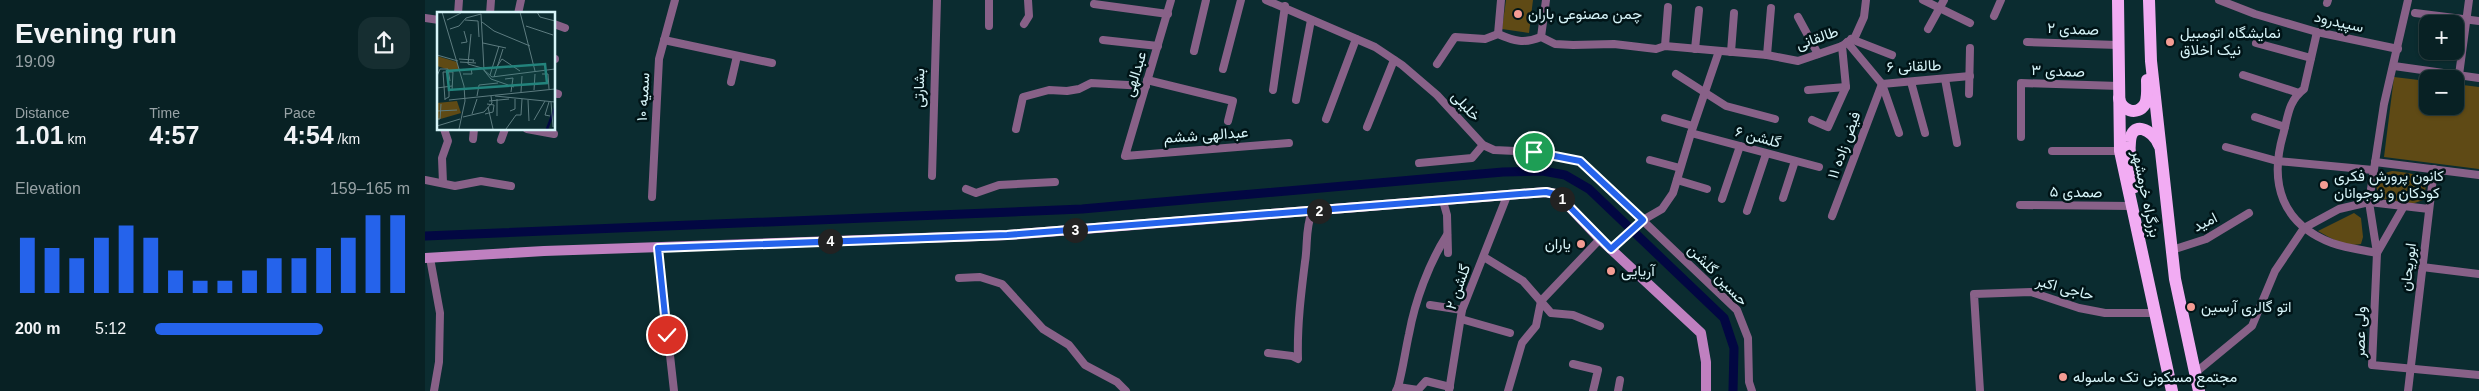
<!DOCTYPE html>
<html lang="en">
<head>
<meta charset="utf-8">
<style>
  :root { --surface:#082124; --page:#162e31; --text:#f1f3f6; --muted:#98a3a6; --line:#293e41; --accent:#2563eb }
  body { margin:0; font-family:Helvetica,Vazirmatn,sans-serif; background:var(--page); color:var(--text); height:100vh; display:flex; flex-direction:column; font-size:19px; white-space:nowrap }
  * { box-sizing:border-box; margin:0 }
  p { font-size:16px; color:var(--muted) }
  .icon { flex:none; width:28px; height:28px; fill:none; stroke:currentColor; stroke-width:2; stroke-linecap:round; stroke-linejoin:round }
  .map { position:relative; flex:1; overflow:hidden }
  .panel { display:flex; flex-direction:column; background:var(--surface); width:425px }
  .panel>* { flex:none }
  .fabs { position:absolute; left:1994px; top:15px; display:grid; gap:10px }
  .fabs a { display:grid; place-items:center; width:45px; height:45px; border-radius:10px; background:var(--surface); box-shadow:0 1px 4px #0004,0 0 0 1px var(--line); font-size:25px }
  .pin { position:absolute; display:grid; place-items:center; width:42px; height:42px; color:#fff; margin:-21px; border:2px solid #fff; border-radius:50%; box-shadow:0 1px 5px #0007 }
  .km { position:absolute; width:25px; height:25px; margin:-12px; border-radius:50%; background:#222; color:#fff; font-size:14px; line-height:25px; text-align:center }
  .round { display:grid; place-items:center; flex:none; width:52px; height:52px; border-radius:15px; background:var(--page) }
  .headline { display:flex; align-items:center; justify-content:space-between; height:85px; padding:0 15px }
  h1 { font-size:28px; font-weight:600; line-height:38px }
  .stats { display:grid; grid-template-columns:repeat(3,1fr); gap:8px; height:85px; padding:5px 15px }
  .stats div { display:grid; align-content:center }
  .stats b { font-size:25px; font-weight:600 }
  .stats small { font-size:14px; font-weight:400 }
  .stats p { font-size:14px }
  .chart { height:140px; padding:10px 15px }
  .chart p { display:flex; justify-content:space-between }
  .chart svg { width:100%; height:90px; margin-top:5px; stroke:var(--accent); stroke-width:6 }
  ul { padding:0 15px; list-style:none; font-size:16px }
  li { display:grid; grid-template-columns:80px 60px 1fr; align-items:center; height:38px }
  li i { height:12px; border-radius:6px; background:var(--accent) }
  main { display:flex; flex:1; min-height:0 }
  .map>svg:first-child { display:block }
  .green { fill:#5f4a15 }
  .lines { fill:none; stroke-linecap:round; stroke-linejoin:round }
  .canal { stroke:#020742; stroke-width:9 }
  .minor { stroke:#886188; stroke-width:8 }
  .secondary { stroke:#bf80c0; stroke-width:10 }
  .trunk { stroke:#f2acf3; stroke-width:12 }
  .route-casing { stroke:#fff; stroke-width:10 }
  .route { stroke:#2563eb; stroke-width:6 }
  .poi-dot { fill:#f59c93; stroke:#001417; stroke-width:2 }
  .labels { text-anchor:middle; stroke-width:5; stroke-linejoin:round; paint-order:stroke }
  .poi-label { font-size:15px; fill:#d7f5f9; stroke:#001417; text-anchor:start }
  .street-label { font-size:15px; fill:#d7f5f9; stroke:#001417 }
  .inset-river { fill:none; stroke:#020742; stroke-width:2.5 }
  .inset-road { fill:none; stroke:#5d7c80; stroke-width:1 }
  .view { fill:#23837c; fill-opacity:0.15; stroke:#23837c; stroke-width:2.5 }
  .inset-edge { fill:none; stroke:#d7f5f9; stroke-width:2.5 }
</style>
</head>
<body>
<main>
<section class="panel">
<div class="headline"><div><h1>Evening run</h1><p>19:09</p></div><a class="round"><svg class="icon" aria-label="share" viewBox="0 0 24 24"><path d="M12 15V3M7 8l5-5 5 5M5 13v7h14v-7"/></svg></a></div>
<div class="stats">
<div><p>Distance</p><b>1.01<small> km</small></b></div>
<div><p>Time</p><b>4:57</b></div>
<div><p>Pace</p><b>4:54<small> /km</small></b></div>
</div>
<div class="chart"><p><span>Elevation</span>159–165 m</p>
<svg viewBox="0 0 160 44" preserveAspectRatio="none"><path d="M5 44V17M15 44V22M25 44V27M35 44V17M45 44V11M55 44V17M65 44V33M75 44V38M85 44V38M95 44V33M105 44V27M115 44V27M125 44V22M135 44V17M145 44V6M155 44V6"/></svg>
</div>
<ul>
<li><b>200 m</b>5:12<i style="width:66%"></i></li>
</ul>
</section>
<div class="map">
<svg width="2054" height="391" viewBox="0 0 2054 391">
  <rect width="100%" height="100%" fill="#0b2c30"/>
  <g class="green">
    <polygon points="1081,0 1108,0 1104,33 1077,29"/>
    <polygon points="1969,77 2002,81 2002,106 2030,106 2030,84 2054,87 2054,169 1959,157"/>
    <path d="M1967,171C1987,173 2008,174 1998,200L1987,204L1958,199C1946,186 1951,175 1967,171Z"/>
    <path d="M1929,213L1936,218L1938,237L1936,244C1920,247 1907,239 1893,231Z"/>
  </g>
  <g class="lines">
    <polyline class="canal" points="0,236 657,209 1078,172 1118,171 1140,175 1164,189 1299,318 1309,348 1308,391"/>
    <g class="minor">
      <polyline points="746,0 700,156 864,143"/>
      <polyline points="841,0 950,47 977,65 1012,95 1058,145 1069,150 1109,152 1155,161 1312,310 1323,338 1324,382 1327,391"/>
      <polyline points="1498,0 1545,23"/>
      <polyline points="1794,0 1830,14 1892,32 1973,49"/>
      <polyline points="1983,0 1959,104 1944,202 1952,253 1947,365 2054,375"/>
      <polyline points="1902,3 1903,0"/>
      <polyline points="669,4 743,14"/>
      <polyline points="1990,13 2054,21"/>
      <polyline points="33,14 34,0"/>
      <polyline points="65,14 66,0"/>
      <polyline points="93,14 96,0"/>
      <polyline points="1569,16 1576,0"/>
      <polyline points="1373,17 1393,54"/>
      <polyline points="0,18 14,20"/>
      <polyline points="129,24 140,28"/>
      <polyline points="599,24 604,16 603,0"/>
      <polyline points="564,26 564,0"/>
      <polyline points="1503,29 1519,0"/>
      <path d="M1892,32L1879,89C1863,101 1863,117 1858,135C1844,184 1857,224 1907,243C1921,248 1937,250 1952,253"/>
      <polyline points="1073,34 1076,0"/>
      <polyline points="1116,37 1121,0"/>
      <polyline points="1426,39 1467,55"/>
      <polyline points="239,40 347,63"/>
      <polyline points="678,40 733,46"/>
      <polyline points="1422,42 1457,84 1545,76"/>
      <polyline points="1602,42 1693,45"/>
      <polyline points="1831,43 1886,58"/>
      <polyline points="1240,46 1243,7"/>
      <polyline points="1270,49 1274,10"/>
      <polyline points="769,51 781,0"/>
      <polyline points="1306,52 1309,13"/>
      <polyline points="1342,55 1346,8"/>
      <polyline points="129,59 130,59"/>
      <path d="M1012,64L1030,37L1060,39L1073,34C1089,41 1099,44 1116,37L1130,44L1148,45L1189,44L1231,49L1240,46L1342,55L1373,61L1417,46L1430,37L1439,17L1441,0"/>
      <polyline points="1969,66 2054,78"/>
      <polyline points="798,69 816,0"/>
      <polyline points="1251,74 1301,106 1350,119"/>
      <polyline points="1818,75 1874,93"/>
      <polyline points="2034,75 2044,0"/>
      <polyline points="1520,79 1532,143"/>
      <polyline points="722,80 808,101 803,121"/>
      <polyline points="306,82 312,56"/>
      <polyline points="1486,82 1500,133"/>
      <polyline points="1457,84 1474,133"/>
      <polyline points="848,90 860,6"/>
      <polyline points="1383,90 1421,87"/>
      <polyline points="129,93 133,94"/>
      <polyline points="1544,94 1545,48"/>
      <polyline points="871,100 886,20"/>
      <polyline points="1830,117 1860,127"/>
      <polyline points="1240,118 1268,126"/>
      <polyline points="901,119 931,39"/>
      <polyline points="1387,120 1403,127 1421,87 1417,46"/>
      <polyline points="942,127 969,60"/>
      <polyline points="102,129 129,134"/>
      <polyline points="591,129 598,97 624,90 642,91 654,89 666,83 721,86"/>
      <polyline points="1266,133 1394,167"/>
      <polyline points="1596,137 1596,83 1694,86"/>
      <polyline points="48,139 49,129"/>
      <polyline points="76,140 80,129"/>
      <polyline points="1801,147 1852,161 1948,170"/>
      <polyline points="1627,151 1695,151"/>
      <polyline points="1225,160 1255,168"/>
      <polyline points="1950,162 2054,175"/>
      <polyline points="994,163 1047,158 1058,145"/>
      <polyline points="507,176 512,0"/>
      <polyline points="0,180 30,186 56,181 86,186"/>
      <polyline points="1252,180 1282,189"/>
      <polyline points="18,183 17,158 23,141 19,129"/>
      <polyline points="541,189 551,193 574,185 630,182"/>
      <polyline points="227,197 234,59 250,0"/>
      <polyline points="1358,198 1370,161"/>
      <polyline points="1297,199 1315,146"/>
      <polyline points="1018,201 1022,215 1023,253"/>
      <polyline points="1595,205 1707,206"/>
      <polyline points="1322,211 1341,154"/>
      <polyline points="1407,216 1457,84"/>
      <polyline points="233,248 249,391"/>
      <polyline points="1186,249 1218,220 1237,209 1248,193 1266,133 1294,51"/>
      <polyline points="1747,250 1781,239 1824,213"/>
      <polyline points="1952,253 1979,206"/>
      <polyline points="1059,257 1098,281 1126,313 1148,315 1175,326"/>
      <polyline points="5,258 15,313 14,362 9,391"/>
      <polyline points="1997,267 2054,274"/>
      <polyline points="534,278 555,277 577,284 618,329 644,345 660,365 692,382 701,391"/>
      <polyline points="1005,305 1037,310"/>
      <polyline points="1036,319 1085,333"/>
      <path d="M843,353L867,356L873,359C872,326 876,294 880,262C883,244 880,229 887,212"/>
      <polyline points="1148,364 1173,370 1168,391"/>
      <polyline points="1770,373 1827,326 1850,271 1879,228 1914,209 1944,202 2004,209"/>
      <path d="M973,387C978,369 980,352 984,334C990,301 1004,263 1022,235"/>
      <polyline points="971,391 973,387 993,390 1001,381 1025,387"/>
      <polyline points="1024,391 1037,310 1082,196"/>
      <polyline points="1083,391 1097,343 1111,326 1116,301 1175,239"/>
      <polyline points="1193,391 1195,380"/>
      <polyline points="1555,391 1549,294 1606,292 1654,308 1680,313 1730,313"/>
      <polyline points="1983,391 2009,169"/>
    </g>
    <polyline class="secondary" points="0,258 119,251 583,235 1121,192 1130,194 1136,198 1175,239 1276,333 1281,362 1281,391"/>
    <g class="trunk">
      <polyline points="1693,0 1695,151 1747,391"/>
      <polyline points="1724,0 1726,61 1750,279 1774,391"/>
      <path d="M1694,98C1696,110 1712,117 1720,104C1723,98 1722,87 1722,80"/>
      <path d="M1710,187C1708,173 1703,156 1705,142C1706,120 1728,129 1734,145"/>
    </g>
  </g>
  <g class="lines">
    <g class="route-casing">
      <polyline id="route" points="242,335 233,248 582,235 1121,192 1130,194 1136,198 1186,249 1218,220 1155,161 1109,152"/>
    </g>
    <use href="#route" class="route"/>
  </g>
  <g class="poi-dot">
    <circle cx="1093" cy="14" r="5"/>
    <circle cx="1745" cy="42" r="5"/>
    <circle cx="1899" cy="185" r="5"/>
    <circle cx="1156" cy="244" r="5"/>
    <circle cx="1186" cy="271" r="5"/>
    <circle cx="1766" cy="307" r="5"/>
    <circle cx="1638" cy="377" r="5"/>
  </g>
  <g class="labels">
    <g class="poi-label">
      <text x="1103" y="19">چمن مصنوعی باران</text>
      <text x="1755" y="38">نمایشگاه اتومبیل<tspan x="1755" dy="17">نیک اخلاق</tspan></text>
      <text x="1909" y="181">کانون پرورش فکری<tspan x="1909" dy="17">کودکان و نوجوانان</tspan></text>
      <text x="1146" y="249" text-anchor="end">یاران</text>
      <text x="1196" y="276">آریایی</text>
      <text x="1776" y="312">اتو گالری آرسین</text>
      <text x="1648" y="382">مجتمع مسکونی تک ماسوله</text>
    </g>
    <g class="street-label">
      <text transform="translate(1914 22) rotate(13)" y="5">سپیدرود</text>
      <text transform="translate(1648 29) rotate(2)" y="5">صمدی ۲</text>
      <text transform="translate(1392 38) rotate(-19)" y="5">طالقانی</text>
      <text transform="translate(1489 66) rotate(-2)" y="5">طالقانی ۶</text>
      <text transform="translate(1633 71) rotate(2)" y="5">صمدی ۳</text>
      <text transform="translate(710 74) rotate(-73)" y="5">عبدالهی</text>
      <text transform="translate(494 88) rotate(-89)" y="5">بشارتی</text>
      <text transform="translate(218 97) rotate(-87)" y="5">سمیه ۱۰</text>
      <text transform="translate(1041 106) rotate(47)" y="5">خلیلی</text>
      <text transform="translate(781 135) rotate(-4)" y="5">عبدالهی ششم</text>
      <text transform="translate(1333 137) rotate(15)" y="5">گلشن ۶</text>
      <text transform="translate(1419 145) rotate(-70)" y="5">فیض زاده ۱۱</text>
      <text transform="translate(1651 192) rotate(1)" y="5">صمدی ۵</text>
      <text transform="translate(1721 194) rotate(78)" y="5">بزرگراه خرمشهر</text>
      <text transform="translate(1780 222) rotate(-27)" y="5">امید</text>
      <text transform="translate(1983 267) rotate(-83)" y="5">ابوریحان</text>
      <text transform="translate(1293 275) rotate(46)" y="5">حسین گلشن</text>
      <text transform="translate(1033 287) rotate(-71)" y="5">گلشن ۲</text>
      <text transform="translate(1640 288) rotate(15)" y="5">حاجی اکبر</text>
      <text transform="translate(1935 332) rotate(-89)" y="5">ولی عصر</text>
    </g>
  </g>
  <g transform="translate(12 12)">
    <rect width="118" height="118" fill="#0b2c30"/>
    <path d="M0,44L20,50L22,57L16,59L0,54ZM20,89L24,101L0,108V91Z" fill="#5f4a15"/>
    <path class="inset-river" d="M110,117L118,96"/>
    <path class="inset-road" d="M5,0L27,74L28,89L22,117M83,0L98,59M100,0L103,5L118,9M44,2L47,58L55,65L118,57M10,8L24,1M28,8L41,9L42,25M45,10L57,19L93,34M89,14L116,23M13,17L22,14L29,6L44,2M24,31L30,30L27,19M46,31L69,36M0,43L21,49M22,47L37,48L36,50M23,50L39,51M31,52L45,56L54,67L77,75M31,52L34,22M59,56L65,47L83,59M26,62H35L34,56M105,62H111L112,77M53,63L62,34M0,64L3,57H11L13,69M57,65L66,37M68,67L76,66L74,80M0,76L15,74M97,78L98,62M84,80L85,64M40,84L42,73L61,71M58,84L118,90M8,87L12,85V74M60,87V104M8,88L6,60H16L15,79M12,88L118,77M91,88L92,109M52,89L72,87M112,90L108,103L113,104M114,90L116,115M51,95L56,117M0,99L20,98M73,99L78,97V87M35,102L40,87M48,102L56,100L57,93L50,92M26,105L47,100L55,91L54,84M0,107H3L4,92M97,108L108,89M0,114L23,107M69,117L79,103H84L85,87"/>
    <path class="view" d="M108,52L110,71L12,78L10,59Z"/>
    <rect width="118" height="118" class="inset-edge"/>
  </g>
</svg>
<div class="fabs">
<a>+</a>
<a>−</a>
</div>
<div class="pin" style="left:1109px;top:152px;background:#1e9e55"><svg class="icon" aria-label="arrive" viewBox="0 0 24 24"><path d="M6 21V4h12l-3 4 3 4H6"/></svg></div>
<div class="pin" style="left:242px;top:335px;background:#d93025"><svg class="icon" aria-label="check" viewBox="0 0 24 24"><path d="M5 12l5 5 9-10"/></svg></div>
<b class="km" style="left:1137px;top:199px">1</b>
<b class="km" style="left:894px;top:211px">2</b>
<b class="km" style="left:650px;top:230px">3</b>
<b class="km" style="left:405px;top:241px">4</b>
</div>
</main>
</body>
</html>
